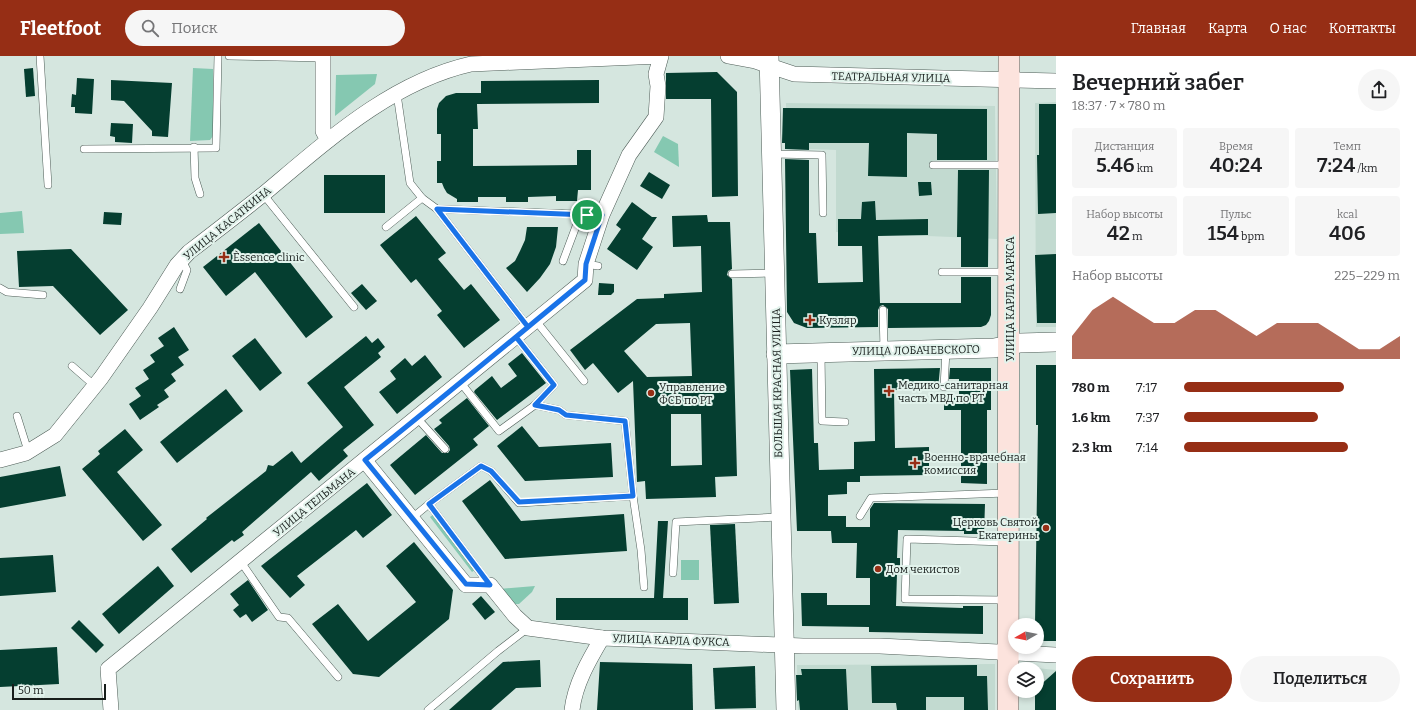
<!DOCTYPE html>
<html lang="ru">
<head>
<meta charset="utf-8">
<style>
  :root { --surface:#fff; --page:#f6f6f6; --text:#202124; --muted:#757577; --accent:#962e15 }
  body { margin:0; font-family:Bitter,serif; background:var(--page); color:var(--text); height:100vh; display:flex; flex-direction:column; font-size:15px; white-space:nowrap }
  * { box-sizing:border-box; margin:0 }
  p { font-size:13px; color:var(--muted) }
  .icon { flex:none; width:22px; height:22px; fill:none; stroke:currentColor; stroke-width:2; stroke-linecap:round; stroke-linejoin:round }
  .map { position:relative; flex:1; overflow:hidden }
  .side { display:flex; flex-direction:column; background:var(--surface); width:360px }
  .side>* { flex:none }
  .needle { width:26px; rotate:261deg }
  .controls { position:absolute; left:1008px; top:562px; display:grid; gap:8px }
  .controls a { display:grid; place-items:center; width:36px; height:36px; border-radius:50%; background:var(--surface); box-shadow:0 2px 6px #0003; font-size:20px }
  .scale { position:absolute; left:12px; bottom:10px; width:94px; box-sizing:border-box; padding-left:4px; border:2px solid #171d1b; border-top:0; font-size:11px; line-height:14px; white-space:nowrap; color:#171d1b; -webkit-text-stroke:3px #e2f3ec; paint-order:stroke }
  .pin { position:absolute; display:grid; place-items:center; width:34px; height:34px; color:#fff; margin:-17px; border:2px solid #fff; border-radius:50%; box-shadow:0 1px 4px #0007 }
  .round { display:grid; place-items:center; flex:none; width:42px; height:42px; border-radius:21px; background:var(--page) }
  .head { display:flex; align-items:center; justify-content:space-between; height:68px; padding:0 16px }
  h1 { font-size:22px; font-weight:600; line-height:30px }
  .metrics { display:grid; grid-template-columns:repeat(3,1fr); gap:6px; height:68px; padding:4px 16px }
  .metrics div { display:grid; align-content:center; border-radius:4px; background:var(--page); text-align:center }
  .metrics b { font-size:20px; font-weight:600 }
  .metrics small { font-size:11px; font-weight:400 }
  .metrics p { font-size:11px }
  .chart { height:112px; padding:8px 16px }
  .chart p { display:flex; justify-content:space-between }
  .chart svg { width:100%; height:72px; margin-top:4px; fill:var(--accent); opacity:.7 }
  .action { display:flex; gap:8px; margin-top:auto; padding:8px 16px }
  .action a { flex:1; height:46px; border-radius:24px; background:var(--accent); color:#fff; font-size:16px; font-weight:600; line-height:46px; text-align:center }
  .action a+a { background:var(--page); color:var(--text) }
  ul { padding:0 16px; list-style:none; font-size:13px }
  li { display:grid; grid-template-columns:64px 48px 1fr; align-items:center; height:30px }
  li i { height:10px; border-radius:5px; background:var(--accent) }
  header { display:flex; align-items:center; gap:24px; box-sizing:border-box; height:56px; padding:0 20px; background:var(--accent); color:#fff }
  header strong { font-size:19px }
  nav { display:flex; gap:22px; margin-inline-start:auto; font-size:14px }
  .search { width:280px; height:36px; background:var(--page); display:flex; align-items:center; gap:10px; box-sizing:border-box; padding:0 14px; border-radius:22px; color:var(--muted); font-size:15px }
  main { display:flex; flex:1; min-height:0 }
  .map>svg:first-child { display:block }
  .built { fill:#c2dad0 }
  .green { fill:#85c8b1 }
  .building { fill:#053e30; fill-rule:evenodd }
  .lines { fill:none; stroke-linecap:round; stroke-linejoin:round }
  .service-casing { stroke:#4e5d57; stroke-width:8 }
  .minor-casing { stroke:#4e5d57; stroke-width:16 }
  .tertiary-casing { stroke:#4e5d57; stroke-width:20 }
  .secondary-casing { stroke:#4e5d57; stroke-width:22 }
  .service { stroke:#fff; stroke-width:7 }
  .minor { stroke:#fff; stroke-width:15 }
  .tertiary { stroke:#fff; stroke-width:19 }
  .secondary { stroke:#fce3dd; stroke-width:21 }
  .route-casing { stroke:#fff; stroke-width:8 }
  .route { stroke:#1a73e8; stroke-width:5 }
  .poi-dot { fill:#962e15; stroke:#e2f3ec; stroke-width:1.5 }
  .labels { text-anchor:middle; stroke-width:4; stroke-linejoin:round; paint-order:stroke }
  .street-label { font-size:11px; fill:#171d1b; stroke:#e2f3ec }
  .poi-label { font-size:11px; fill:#171d1b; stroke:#e2f3ec; text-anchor:start }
</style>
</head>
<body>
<header>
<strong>Fleetfoot</strong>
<div class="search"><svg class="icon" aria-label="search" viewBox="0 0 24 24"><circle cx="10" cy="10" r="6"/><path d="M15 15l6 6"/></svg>Поиск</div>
<nav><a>Главная</a><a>Карта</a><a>О нас</a><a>Контакты</a></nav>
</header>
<main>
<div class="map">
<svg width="1056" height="654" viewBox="0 0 1056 654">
  <rect width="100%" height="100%" fill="#d5e6df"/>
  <g class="built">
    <polygon points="1056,46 1056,271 1036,271 1035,47"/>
    <polygon points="786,47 995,50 997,183 836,176 836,94 786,92"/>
    <polygon points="995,608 995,654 798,654 797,609"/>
    <polygon points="1036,612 1056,614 1056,654 1035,654 1035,635 1037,635"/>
  </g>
  <g class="green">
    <polygon points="193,12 213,13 213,80 210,84 190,85"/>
    <polygon points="377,18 375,28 335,60 336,19"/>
    <polygon points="663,80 678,88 679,111 654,96"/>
    <polygon points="22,155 24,177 0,178 0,181 0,157"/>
    <polygon points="434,458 476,513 472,516 430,461"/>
    <rect x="681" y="504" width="18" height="20"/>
    <polygon points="535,530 532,536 519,548 514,548 499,533"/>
  </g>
  <g class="building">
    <polygon points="33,12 35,40 26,41 24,13"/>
    <polygon points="717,16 737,36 738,140 712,141 711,43 666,43 666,17"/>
    <polygon points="77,22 94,23 92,58 75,57 75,51 71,51 72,38 76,39"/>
    <polygon points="111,24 172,27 168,81 152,80 152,75 124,45 111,44"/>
    <polygon points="599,24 599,47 477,48 478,73 473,73 473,110 577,109 577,94 591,94 591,134 578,134 577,145 556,145 556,140 528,141 528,146 506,146 506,141 478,141 478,146 457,146 457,143 447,137 444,132 442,127 437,127 437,105 441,105 441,78 437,78 437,53 439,47 446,40 456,37 481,37 481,25"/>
    <polygon points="1039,48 1056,48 1056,157 1038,158 1037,99 1039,99"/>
    <polygon points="783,52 987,53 987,104 937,104 937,78 907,77 907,121 868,120 869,87 809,87 809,94 785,93 785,87 782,87"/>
    <polygon points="111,67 133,68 132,87 115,86 115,81 110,80"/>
    <polygon points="785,103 809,104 809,177 816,177 818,227 863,226 862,190 838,190 838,163 861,163 862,146 875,145 876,164 928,163 928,179 878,180 880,247 961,247 961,221 991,221 991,259 989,265 986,269 981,271 888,272 888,253 883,249 880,250 878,254 878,271 807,272 794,267 787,256"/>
    <polygon points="958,114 989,114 988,211 961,211 961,181 957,181"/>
    <polygon points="649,116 670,129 662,143 640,130"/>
    <rect x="324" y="119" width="61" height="38"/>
    <polygon points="918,126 931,126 932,139 919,140"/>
    <polygon points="632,146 652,161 657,161 642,183 653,191 637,214 607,193 621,173 616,169"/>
    <polygon points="104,156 122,157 121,169 103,168"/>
    <path d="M707,159L708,166H730L732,213L728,215L727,219L732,223L737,420L715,421L716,441L646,443L645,425L637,426L633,325L618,337L593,307L585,314L570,294L637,243L664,242V238L702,236L701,190L673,191L672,160ZM690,267L692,320L647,321L624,295L656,268ZM671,358H701L702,409L671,410Z"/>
    <polygon points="416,160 446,197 438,203 464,234 471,228 500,264 464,292 437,259 442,255 416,223 411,227 380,189"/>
    <polygon points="259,167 333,261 306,282 255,216 226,240 203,211"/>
    <polygon points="527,171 558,171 556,191 550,208 540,222 527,236 506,212 515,205 520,195 525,184"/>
    <polygon points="71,193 128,254 100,279 53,230 19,231 17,195"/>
    <polygon points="1056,198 1056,267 1037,267 1035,199"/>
    <polygon points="599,227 614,228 614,236 611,239 598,239"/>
    <polygon points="362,228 377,245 366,254 351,237"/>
    <polygon points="174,271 189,294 178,301 184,309 171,318 176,325 164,334 169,341 157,349 159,351 140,364 129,348 141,340 135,332 149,323 143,314 155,306 150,299 164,290 158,282"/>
    <polygon points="366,280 372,287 378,282 385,291 378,297 381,301 344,331 374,369 343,394 348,400 319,425 311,416 242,476 244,479 234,486 232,484 191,517 171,493 207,463 206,462 266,415 268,409 273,410 292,395 301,407 343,371 307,327"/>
    <polygon points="255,282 282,317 260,335 232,300"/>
    <polygon points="522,297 546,327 497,364 474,336 475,334 492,320 501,332 517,320 508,308"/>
    <polygon points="425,299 442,321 397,358 379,336 396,323 390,315 405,302 412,310"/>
    <polygon points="1036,309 1056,309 1056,585 1037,585 1037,569 1035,569 1038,369 1036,369"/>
    <polygon points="940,312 938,333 894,334 895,392 929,391 929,419 860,420 860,426 847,426 847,438 828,439 828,460 846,460 846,471 870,471 870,453 874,447 985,448 984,478 964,478 964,475 898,474 897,502 900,502 900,517 897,517 896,550 963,552 963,550 983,550 983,578 869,576 869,571 802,570 801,537 827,537 827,549 870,549 870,522 856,522 857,487 832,487 831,475 797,475 790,314 812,313 814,387 818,387 819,414 854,413 854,386 875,385 874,313"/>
    <polygon points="950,312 991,312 991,354 987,354 987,428 961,427 961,354 944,354 944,341 959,342 959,323 949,323"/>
    <polygon points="226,333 243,355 177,407 160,386"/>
    <polygon points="467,342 489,370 473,383 478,389 415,439 390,409 426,379 442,397 448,397 450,394 449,390 434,373 442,367 439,364"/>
    <polygon points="522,370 539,391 611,387 613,421 525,425 497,390"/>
    <polygon points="125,373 143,394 117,416 162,469 143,485 82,413 100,398 98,395"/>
    <polygon points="60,410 66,440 0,452 0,421"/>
    <polygon points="490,424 521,465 624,458 627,495 505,503 462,445"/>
    <polygon points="367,427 392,459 363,482 356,474 297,520 305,529 290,542 261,510"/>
    <polygon points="658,465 668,465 663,542 688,542 688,564 556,564 556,542 654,542"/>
    <polygon points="735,468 739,547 714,548 710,469"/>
    <polygon points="414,486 453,534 449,563 379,621 353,618 312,568 338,548 368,585 416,546 386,510"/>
    <polygon points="53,499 56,536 0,540 0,502"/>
    <polygon points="158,510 174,530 119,578 102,558"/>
    <polygon points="248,524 268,554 252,566 246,558 240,562 233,554 239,549 230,538"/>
    <polygon points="481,540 495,556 485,564 472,548"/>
    <polygon points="79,564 104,589 96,597 71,572"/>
    <polygon points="57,591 59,628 0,631 0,594"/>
    <polygon points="540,604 541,631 516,632 491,654 449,654 503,606"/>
    <polygon points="600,606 692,608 693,654 597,654"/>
    <polygon points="977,609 977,620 987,620 988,654 964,654 964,641 926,641 926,654 897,654 896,647 872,647 871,610"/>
    <polygon points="755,610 756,652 715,653 713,612"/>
    <polygon points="801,613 846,613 848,654 800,654 799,644 797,645 796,619 802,619"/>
    <polygon points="1056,615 1056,654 1035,654 1035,635 1037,635 1037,632"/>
  </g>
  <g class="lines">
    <g class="service-casing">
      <g id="service">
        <polyline points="40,0 48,129"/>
        <polyline points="229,0 323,2"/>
        <polyline points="397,38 410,127 422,142 437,153 602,159"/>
        <polyline points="194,91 195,122 200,138"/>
        <polyline points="84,93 216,92 218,0"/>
        <polyline points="773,98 822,99 823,157"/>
        <polyline points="933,109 1007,109"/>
        <polyline points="263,138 354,251"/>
        <polyline points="437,153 528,271"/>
        <polyline points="386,171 422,142"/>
        <polyline points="563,205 578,165 587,159"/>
        <polyline points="586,208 598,210"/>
        <polyline points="942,216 1008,216"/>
        <polyline points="732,218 773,217"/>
        <polyline points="0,232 7,236 43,239"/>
        <polyline points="180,233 187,214 182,204"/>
        <polyline points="883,254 884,294"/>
        <polyline points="536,265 584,325"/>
        <polyline points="821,298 822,365 845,366"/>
        <polyline points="72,310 95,330"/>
        <polyline points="461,327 499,375 535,349 554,329 516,281"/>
        <polyline points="944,331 946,295"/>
        <polyline points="535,349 559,354 566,359 625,365 633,440"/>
        <polyline points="17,360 28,395"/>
        <polyline points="417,362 445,393"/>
        <polyline points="429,448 481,410 491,415 519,447 633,440 641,494 644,531"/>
        <polyline points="860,460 871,442 1006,437"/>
        <polyline points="412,462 429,448 489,528"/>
        <polyline points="241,506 279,561 288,562 338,621"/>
        <polyline points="673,517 676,466 780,461"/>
        <polyline points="1006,544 905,543 907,483 1006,486"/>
        <polyline points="428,654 498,595 528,572"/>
      </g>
    </g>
    <g class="minor-casing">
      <g id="minor">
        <polyline points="323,0 323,75 328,84"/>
        <polyline points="728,0 755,5 794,18 1056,25"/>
        <path d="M0,404L26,397L55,379L101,322L150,252L177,209L189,196C215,176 241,156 266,136C327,85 391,26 471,8L661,0L656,18L658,30L656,61L629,99L602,159L586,208L585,224L108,613L111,654"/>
        <polyline points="365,405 466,529 490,529 515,560 528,572 602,582 803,590 880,590 1056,599"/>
        <path d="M572,654C575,628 589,604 602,582"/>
      </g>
    </g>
    <g class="tertiary-casing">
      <g id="tertiary">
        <polyline points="769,0 786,654"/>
        <polyline points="776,298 994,292 1020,287 1056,286"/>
      </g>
    </g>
    <g class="secondary-casing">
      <polyline id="secondary" points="1008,654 1009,0"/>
    </g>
    <use href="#service" class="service"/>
    <use href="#minor" class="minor"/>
    <use href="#tertiary" class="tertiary"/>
    <use href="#secondary" class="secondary"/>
  </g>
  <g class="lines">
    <g class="route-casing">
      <path id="route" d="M587,159H602L586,208L585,224C512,284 439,345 365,404L466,528L490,529L429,448L481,410L491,415L519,446L633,440L625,365L566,359L559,354L535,349L554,329L516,281L528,271L437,153L587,159"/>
    </g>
    <use href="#route" class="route"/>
  </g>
  <g class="poi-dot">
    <path d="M222 195h4v4h4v4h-4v4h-4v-4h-4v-4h4z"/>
    <path d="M808 258h4v4h4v4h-4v4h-4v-4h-4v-4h4z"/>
    <path d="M887 329h4v4h4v4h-4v4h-4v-4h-4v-4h4z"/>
    <circle cx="651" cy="337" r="4"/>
    <path d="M913 401h4v4h4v4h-4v4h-4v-4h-4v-4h4z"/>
    <circle cx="1046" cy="472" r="4"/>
    <circle cx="878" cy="513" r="4"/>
  </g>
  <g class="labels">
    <g class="street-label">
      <text transform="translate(891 21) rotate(1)" y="4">ТЕАТРАЛЬНАЯ УЛИЦА</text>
      <text transform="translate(227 167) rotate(-39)" y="4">УЛИЦА КАСАТКИНА</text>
      <text transform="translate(1010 243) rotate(-90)" y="4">УЛИЦА КАРЛА МАРКСА</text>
      <text transform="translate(916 294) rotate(-1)" y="4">УЛИЦА ЛОБАЧЕВСКОГО</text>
      <text transform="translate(777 327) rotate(-91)" y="4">БОЛЬШАЯ КРАСНАЯ УЛИЦА</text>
      <text transform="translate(314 446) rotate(-39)" y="4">УЛИЦА ТЕЛЬМАНА</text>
      <text transform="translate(671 584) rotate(2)" y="4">УЛИЦА КАРЛА ФУКСА</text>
    </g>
    <g class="poi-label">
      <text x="233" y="205">Èssence clinic</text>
      <text x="819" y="268">Кузляр</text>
      <text x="898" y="333">Медико-санитарная<tspan x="898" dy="13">часть МВД по РТ</tspan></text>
      <text x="659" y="335">Управление<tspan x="659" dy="13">ФСБ по РТ</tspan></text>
      <text x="924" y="405">Военно-врачебная<tspan x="924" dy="13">комиссия</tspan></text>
      <text x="1038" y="470" text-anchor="end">Церковь Святой<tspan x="1038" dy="13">Екатерины</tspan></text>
      <text x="886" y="517">Дом чекистов</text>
    </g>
  </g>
</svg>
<div class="controls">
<a><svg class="needle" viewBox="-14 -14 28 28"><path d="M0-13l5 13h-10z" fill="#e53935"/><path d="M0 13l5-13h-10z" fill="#757577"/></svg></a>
<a><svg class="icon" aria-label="layers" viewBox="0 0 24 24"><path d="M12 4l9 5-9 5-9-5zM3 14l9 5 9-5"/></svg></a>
</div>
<div class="scale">50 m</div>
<div class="pin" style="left:587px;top:159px;background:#1e9e55"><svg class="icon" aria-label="arrive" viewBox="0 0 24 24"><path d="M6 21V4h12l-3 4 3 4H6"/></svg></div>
</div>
<section class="side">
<div class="head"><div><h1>Вечерний забег</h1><p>18:37 · 7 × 780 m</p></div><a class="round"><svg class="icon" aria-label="share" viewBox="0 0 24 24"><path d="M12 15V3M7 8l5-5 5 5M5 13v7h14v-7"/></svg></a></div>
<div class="metrics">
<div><p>Дистанция</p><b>5.46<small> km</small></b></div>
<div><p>Время</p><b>40:24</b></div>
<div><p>Темп</p><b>7:24<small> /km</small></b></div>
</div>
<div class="metrics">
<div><p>Набор высоты</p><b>42<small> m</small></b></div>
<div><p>Пульс</p><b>154<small> bpm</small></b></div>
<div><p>kcal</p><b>406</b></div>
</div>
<div class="chart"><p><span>Набор высоты</span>225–229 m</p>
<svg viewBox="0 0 160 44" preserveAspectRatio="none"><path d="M0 44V30L10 14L20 6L30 14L40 22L50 22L60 14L70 14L80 22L90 30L100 22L110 22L120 22L130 30L140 38L150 38L160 30V44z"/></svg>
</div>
<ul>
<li><b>780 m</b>7:17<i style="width:74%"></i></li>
<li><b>1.6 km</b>7:37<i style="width:62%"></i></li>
<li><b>2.3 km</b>7:14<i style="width:76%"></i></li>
</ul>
<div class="action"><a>Сохранить</a><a>Поделиться</a></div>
</section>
</main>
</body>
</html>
